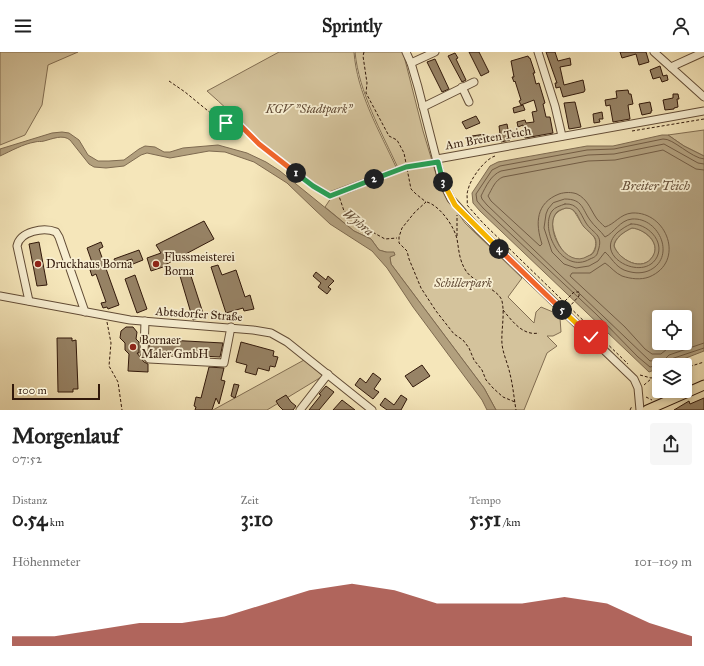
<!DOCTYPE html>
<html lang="de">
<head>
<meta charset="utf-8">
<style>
  :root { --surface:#fff; --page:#f6f6f6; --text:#222; --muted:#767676; --accent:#8f2418 }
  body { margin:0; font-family:"IM FELL Great Primer",serif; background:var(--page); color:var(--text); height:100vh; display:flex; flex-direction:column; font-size:15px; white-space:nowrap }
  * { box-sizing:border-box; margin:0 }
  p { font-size:13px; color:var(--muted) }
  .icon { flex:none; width:22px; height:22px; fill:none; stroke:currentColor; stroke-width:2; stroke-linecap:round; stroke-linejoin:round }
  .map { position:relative; height:358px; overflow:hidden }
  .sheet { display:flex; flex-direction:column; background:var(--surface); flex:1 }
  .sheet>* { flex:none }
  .tools { position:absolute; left:652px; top:258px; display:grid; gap:8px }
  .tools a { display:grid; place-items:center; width:40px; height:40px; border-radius:4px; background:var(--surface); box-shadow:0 2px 6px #0003; font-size:20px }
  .scale { position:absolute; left:12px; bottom:10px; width:88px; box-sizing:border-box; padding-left:4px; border:2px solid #31180a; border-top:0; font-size:11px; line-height:14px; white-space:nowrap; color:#31180a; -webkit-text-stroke:3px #f8efd2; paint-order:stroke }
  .pin { position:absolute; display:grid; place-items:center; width:34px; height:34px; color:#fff; margin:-17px; border-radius:8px; box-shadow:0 2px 6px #0006 }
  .km { position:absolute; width:20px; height:20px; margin:-10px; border-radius:50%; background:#222; color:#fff; font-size:11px; line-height:20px; text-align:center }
  .round { display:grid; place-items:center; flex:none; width:42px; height:42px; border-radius:4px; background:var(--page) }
  .summary { display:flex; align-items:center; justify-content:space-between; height:68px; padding:0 12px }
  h1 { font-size:22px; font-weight:700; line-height:30px }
  .metrics { display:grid; grid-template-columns:repeat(3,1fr); gap:6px; height:68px; padding:4px 12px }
  .metrics div { display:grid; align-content:center }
  .metrics b { font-size:20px; font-weight:700 }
  .metrics small { font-size:11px; font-weight:400 }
  .metrics p { font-size:11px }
  .chart { height:112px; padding:8px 12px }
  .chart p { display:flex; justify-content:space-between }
  .chart svg { width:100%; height:72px; margin-top:4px; fill:var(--accent); opacity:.7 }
  header { display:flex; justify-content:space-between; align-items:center; height:52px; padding:0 12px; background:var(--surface); font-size:18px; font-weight:700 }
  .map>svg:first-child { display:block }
  .green { fill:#d4c39c; stroke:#826e53 }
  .water { fill:#b2a07e; stroke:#7e6a50; fill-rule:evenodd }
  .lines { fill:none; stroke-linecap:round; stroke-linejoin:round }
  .shore { stroke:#725c44; stroke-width:1 }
  .building { fill:#978366; stroke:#31180a }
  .minor-casing { stroke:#624c36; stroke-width:9 }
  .major-casing { stroke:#31180a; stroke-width:11 }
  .path { stroke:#31180a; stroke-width:1; stroke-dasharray:3 2; stroke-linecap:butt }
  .minor { stroke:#f8efd2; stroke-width:7 }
  .major { stroke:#f5e6ba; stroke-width:9 }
  .split-1-casing { stroke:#fff; stroke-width:8 }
  .split-2-casing { stroke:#fff; stroke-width:8 }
  .split-3-casing { stroke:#fff; stroke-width:8 }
  .split-4-casing { stroke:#fff; stroke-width:8 }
  .split-5-casing { stroke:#fff; stroke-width:8 }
  .split-6-casing { stroke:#fff; stroke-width:8 }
  .split-1 { stroke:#f0652b; stroke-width:5 }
  .split-2 { stroke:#22a559; stroke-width:5 }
  .split-3 { stroke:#22a559; stroke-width:5 }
  .split-4 { stroke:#f5b400; stroke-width:5 }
  .split-5 { stroke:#f0652b; stroke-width:5 }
  .split-6 { stroke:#f5b400; stroke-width:5 }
  .poi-dot { fill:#8f2418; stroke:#f8efd2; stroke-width:1.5 }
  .labels { text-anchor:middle; stroke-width:3.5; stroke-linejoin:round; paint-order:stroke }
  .park-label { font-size:12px; font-style:italic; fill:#624b36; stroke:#f8efd2 }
  .street-label { font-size:12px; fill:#31180a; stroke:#f8efd2 }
  .poi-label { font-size:12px; fill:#31180a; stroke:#f8efd2; text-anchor:start }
  .water-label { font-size:13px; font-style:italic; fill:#654e38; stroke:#f8efd2 }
</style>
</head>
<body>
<header><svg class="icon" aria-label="menu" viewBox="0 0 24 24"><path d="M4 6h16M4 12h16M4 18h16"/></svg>Sprintly<svg class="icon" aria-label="person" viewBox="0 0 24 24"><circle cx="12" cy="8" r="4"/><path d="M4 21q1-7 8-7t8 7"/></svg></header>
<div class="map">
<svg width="704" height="358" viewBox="0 0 704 358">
  <rect width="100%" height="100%" fill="#f5e6ba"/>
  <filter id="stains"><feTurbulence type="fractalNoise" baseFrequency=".005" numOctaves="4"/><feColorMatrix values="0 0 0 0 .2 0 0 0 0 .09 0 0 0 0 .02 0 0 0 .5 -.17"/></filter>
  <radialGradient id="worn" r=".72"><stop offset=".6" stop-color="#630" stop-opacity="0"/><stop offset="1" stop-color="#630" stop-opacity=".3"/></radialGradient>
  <g class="green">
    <polygon points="0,0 78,0 48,13 42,53 25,83 0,93"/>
    <path d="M279,0H354C357,41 379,78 396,115L329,140C319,135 309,129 300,123C267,98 238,66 207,39Z"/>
    <path d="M355,0H403L423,79L440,135L465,171L522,226L508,245L534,271L536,260L541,255L553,260L560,266L561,280L553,284H547L557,294L547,301L524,358H496L484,336L391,212L389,201L379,198L371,187L354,179L325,155L331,146L348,141L396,121L398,116C381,79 359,41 355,0Z"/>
    <polygon points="704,78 704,104 684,94 668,83"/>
    <path d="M566,156H571C577,162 578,167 583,173C586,178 593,182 595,187C596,190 596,193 595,196C593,201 592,202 587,205C569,217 556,191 553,176C551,165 556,159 566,156Z"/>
    <path d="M632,176C644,177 661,191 653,204C643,221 619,208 614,194C615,186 625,179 632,176Z"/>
    <polygon points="304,308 323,324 267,358 213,358"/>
  </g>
  <g class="water">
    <path d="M62,80L69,81L79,88L88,103L98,109H109L124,108L139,97L145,94L155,95L164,100H170L183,96L218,93L247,101L266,110L280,119L354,179L371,187L379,198L386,200H394L395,203L390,205L391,212L484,336L496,358H487L482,348L413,255L387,216L372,199L330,172L313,156L287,131L254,110L225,100L209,99L170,106L147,101L141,103L124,114L106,116L94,115L89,112L70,88C63,82 52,87 44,89C41,90 38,89 35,90C23,92 11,99 0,104V97L52,81Z"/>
    <path d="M662,83H668L684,94L704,104V299L668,313H659V316L649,320L480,159L473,151L472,141L490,114L498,110L587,94H613ZM566,156C578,156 578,168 584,175C587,178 592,182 595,186C597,190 596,198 593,201C592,203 590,203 588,204C566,218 544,177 556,161C558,158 563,157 566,156ZM632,176C644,177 661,190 653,204C643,221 619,208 614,194C614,186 625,179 632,176ZM659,265H685V291H659Z"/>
  </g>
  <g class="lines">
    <g class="shore">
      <path d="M704,112L698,111L664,92L614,102L588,103L501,119C491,123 486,134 481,144L482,147L487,153L650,309L658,308L663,309L669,303L704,291"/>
      <path d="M565,147C583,147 582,157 590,168C594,174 601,179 605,185C614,181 620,168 632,167C660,165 677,207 648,219C640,222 632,221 624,218C615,214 611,205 605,200L598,209L589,214L576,216L564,212L552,200L544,176L546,162L548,157L553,151Z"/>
      <path d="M565,152C578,151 580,161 586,171C593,182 604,182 598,199C597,204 595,205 590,207C563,223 539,178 552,159C555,155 560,154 565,152Z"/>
      <path d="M631,172C647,171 665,189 657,205C644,231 591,204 618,180C622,177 626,174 631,172Z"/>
      <path d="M684,291L667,297L661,302H652L645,297L625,275L570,224L572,221H590L605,211C611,215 615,221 622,224C631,227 641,228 649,225C686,210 667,159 632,161C620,162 615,172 605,175C602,172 597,168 595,164C590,156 587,147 577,142C572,140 565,140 559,142C536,151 535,171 542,192L540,194L491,149L488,144C492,137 495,128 503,125L588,109L615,108L663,98L696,117L704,118"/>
      <path d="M660,313L650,315L638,305L596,262L483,156L477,149L476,142L492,118L500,114L587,98L614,97L663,87C673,86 691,106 704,107"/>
      <polyline points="668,313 669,310 671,307 704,296"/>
    </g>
  </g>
  <g class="building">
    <polygon points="469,0 479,0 489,20 481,24"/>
    <polygon points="546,0 555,0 558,9 570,6 571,13 560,15 564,33 583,28 585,38 584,40 563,45 560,35 556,36 555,31 557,31"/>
    <polygon points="620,0 646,0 649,10 639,13 636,2 622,6"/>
    <polygon points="455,1 458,6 456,7 466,28 462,30 448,4"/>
    <polygon points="528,4 529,6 530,6 535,21 533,21 534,24 536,32 539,31 545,51 543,52 546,65 550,65 553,81 525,86 523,73 518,75 517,70 525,68 526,71 534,70 532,60 537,59 534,48 521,53 519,49 521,48 515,29 514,30 512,25 514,25 511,9"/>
    <polygon points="435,7 449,37 442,40 427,10"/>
    <polygon points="660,14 663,24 667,23 668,28 662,30 660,25 653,27 650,18"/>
    <polygon points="628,38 629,42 631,42 633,52 628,53 630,67 613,70 610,53 606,54 605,48 617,46 616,39"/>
    <polygon points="673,42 678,42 679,47 677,47 678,55 674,56 674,57 665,58 663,48 673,46"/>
    <polygon points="575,50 581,75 569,77 564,51"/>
    <polygon points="650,50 652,59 651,59 651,61 642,63 639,52"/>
    <polygon points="523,53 525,58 514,61 513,56"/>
    <polygon points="602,60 603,67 599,67 600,70 594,71 593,62"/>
    <polygon points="476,64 480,71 466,77 462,70"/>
    <polygon points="507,72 510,88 501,90 499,74"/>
    <polygon points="485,82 487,90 473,92 472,84"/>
    <polygon points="204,169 214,187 163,214 163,215 151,219 147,206 161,201 156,193"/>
    <polygon points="39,190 47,233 37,234 29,192"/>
    <polygon points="101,190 103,195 99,197 119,253 108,257 107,255 103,256 101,251 106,250 96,222 92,224 90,218 94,216 87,196"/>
    <polygon points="139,198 143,208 133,212 132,207 116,212 114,207"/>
    <polygon points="218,213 222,223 236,218 245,245 250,243 254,257 244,259 243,256 226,261 211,215"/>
    <polygon points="316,220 326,228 328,224 334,229 328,235 331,237 327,242 318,235 321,231 313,224"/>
    <polygon points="190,221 204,264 193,268 180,224"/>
    <polygon points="135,223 147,257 137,261 125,227"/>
    <polygon points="126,275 133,275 137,280 136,287 139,290 139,301 137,301 144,310 148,312 148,320 128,319 129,302 125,298 125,291 120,286 121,279"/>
    <polygon points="57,286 72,286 72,289 76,288 78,337 73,337 73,340 58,340"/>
    <polygon points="149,287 223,291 220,305 183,303 151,301 149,299"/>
    <polygon points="241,290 274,299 273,304 278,305 275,315 270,314 269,319 258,316 256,323 245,320 247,313 236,310"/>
    <polygon points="422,313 430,324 413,335 405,324"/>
    <polygon points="209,315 224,316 221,328 225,329 219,352 216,346 212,358 195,358 196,355 194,354 196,345 201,346"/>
    <polygon points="373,321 381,327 374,337 379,340 373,347 355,333 360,326 366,331"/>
    <polygon points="234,332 239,333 235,346 231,344"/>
    <polygon points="326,334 334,340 319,358 309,358 321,343 319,342"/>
    <polygon points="286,343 291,350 296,354 293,358 283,358 279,354 276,349"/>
    <polygon points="401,343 407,347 401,358 387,358 380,353 385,346 394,353"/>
    <polygon points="704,346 704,358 674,358 689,349 690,352"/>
    <polygon points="342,348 355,358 333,358"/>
  </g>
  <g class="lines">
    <g class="minor-casing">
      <g id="minor">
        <polyline points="406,0 411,11 418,35 442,129 451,147 478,177 634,327 638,336 640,358"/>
        <polyline points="538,0 555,54 562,84"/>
        <polyline points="654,0 704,45"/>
        <polyline points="411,11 435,0"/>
        <polyline points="671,15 704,0"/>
        <polyline points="462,35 469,50"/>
        <polyline points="423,55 474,30"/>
        <polyline points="437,107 704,59"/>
        <polyline points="0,244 130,268 253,278 271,281 287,290 372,358"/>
        <path d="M29,249L17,194C20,179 44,175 56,180L59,185L85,260"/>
        <polyline points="145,269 144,301 149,307 224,311 231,275"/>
        <polyline points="300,358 328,322"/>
      </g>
    </g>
    <g class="major-casing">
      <polyline id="major" points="647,358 704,333"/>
    </g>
    <g class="path">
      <polyline points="364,0 363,4 367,31 366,41 389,84 397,88 404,101 411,137 416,142 426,150 415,160 402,176 399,185 399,191 407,199 409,207 421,236 436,259 454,282 463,288 469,296 474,308 482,318 486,328 493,336 503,345 515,350"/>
      <polyline points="169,29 185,40 213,63 226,71 239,73"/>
      <path d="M224,57C256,89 290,122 330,143L406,115L431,111"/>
      <polyline points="632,79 704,67"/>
      <path d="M495,104C485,107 470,127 468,138C466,143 468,148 467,153L483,171L628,312"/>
      <polyline points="338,141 344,159 355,168 367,177 385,187 397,186"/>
      <path d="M427,150C440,154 454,174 457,187C459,198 459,208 466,219C474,231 499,237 502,249C505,263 501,278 502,292C503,302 508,312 510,322C513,334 514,346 516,358"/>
      <polyline points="457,184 457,163"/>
      <polyline points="565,249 574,240 579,240 579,244 570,254"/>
      <path d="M503,258C513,270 523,284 539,281"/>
      <polyline points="107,270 111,291 109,314 118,330 122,358"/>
      <polyline points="685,316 704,310"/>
      <polyline points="640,323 651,326 659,324"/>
      <polyline points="644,333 651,327"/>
      <polyline points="646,345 652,348"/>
      <polyline points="630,358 632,354"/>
    </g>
    <use href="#minor" class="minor"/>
    <use href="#major" class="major"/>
  </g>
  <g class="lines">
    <g class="split-1-casing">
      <polyline id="split-1" points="226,71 240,73 259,92 296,121"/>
    </g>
    <g class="split-2-casing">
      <polyline id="split-2" points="296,121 313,134 330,144 374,127"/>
    </g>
    <g class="split-3-casing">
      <polyline id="split-3" points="374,127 406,115 438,110 443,130"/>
    </g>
    <g class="split-4-casing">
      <polyline id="split-4" points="443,130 455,153 499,197"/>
    </g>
    <g class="split-5-casing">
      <polyline id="split-5" points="499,197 562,258"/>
    </g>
    <g class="split-6-casing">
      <polyline id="split-6" points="562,258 591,285"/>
    </g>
    <use href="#split-1" class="split-1"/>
    <use href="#split-2" class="split-2"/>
    <use href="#split-3" class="split-3"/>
    <use href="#split-4" class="split-4"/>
    <use href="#split-5" class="split-5"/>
    <use href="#split-6" class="split-6"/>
  </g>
  <g class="poi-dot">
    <circle cx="38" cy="212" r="4"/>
    <circle cx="156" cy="212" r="4"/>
    <circle cx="133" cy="295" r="4"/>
  </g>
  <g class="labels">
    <g class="park-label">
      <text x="309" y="61">KGV "Stadtpark"</text>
      <text x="463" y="235">Schillerpark</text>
    </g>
    <g class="street-label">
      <text transform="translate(488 86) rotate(-10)" y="4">Am Breiten Teich</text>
      <text transform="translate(199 262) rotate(4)" y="4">Abtsdorfer Straße</text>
    </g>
    <g class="poi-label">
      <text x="164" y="209">Flussmeisterei<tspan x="164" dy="14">Borna</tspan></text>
      <text x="46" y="216">Druckhaus Borna</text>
      <text x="141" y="292">Bornaer<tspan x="141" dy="14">Maler GmbH</tspan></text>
    </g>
    <g class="water-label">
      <text x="656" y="138">Breiter Teich</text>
      <text transform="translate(359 170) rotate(38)" y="5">Wyhra</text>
    </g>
  </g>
  <rect width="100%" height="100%" filter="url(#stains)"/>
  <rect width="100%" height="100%" fill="url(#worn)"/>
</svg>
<div class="tools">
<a><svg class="icon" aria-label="locate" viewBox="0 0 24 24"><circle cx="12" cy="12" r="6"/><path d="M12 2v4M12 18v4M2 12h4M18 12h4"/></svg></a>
<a><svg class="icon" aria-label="layers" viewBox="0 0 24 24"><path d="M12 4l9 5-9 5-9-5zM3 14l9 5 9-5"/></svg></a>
</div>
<div class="scale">100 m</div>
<div class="pin" style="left:226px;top:71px;background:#1e9e55"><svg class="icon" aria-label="arrive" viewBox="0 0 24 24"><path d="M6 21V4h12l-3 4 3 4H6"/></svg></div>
<div class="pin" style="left:591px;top:285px;background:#d93025"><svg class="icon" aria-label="check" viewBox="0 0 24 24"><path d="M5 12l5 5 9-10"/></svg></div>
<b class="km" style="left:296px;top:121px">1</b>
<b class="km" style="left:374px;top:127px">2</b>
<b class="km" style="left:443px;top:130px">3</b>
<b class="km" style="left:499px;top:197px">4</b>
<b class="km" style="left:562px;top:258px">5</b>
</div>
<section class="sheet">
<div class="summary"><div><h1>Morgenlauf</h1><p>07:52</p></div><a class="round"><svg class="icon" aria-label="share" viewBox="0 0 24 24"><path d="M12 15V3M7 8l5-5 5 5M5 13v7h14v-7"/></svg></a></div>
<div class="metrics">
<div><p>Distanz</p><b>0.54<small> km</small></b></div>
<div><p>Zeit</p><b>3:10</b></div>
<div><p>Tempo</p><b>5:51<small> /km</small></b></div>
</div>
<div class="chart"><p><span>Höhenmeter</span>101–109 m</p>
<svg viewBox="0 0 160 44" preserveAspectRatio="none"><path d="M0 44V38L10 38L20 34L30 30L40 30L50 26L60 18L70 10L80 6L90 10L100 18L110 18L120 18L130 14L140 18L150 30L160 38V44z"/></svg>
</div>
</section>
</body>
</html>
